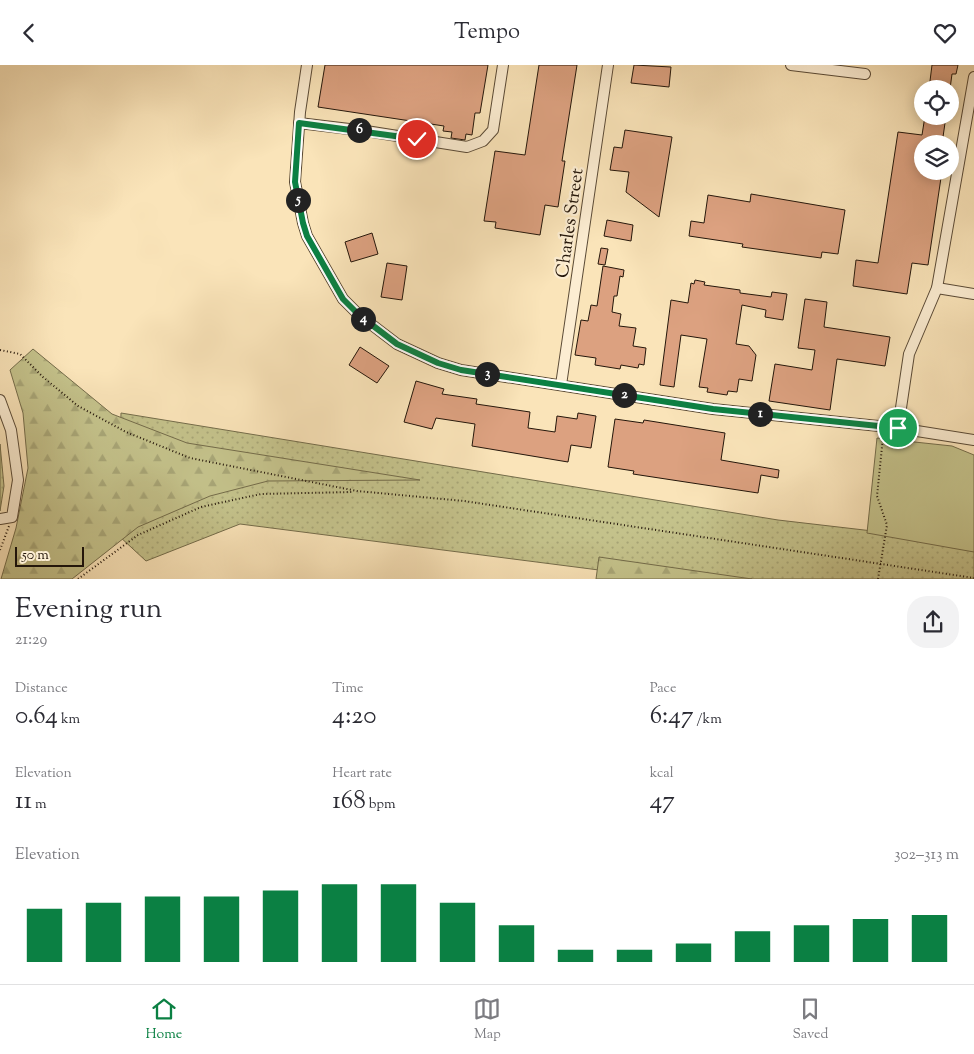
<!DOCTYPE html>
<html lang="en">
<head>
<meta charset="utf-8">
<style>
  :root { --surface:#fff; --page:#f2f2f3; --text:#2b2b33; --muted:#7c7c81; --line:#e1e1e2; --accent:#0b8043 }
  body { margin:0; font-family:"Sorts Mill Goudy",serif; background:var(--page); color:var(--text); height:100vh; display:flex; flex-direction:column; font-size:19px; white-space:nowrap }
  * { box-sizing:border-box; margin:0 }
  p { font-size:16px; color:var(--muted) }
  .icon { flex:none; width:28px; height:28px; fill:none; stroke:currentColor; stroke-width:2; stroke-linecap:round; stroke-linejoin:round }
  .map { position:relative; height:514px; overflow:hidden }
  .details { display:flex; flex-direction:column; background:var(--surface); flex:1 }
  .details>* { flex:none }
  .fabs { position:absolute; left:914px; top:15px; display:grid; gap:10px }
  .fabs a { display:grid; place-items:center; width:45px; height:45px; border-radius:50%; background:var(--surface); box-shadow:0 2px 12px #0003; font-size:25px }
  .scale { position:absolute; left:15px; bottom:12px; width:69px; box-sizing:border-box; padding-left:5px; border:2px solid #24160a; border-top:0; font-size:14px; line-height:18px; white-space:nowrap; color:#24160a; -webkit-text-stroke:4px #fcedd2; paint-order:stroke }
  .pin { position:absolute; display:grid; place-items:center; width:42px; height:42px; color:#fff; margin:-21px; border:2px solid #fff; border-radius:50%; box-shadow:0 1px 5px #0007 }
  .km { position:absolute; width:25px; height:25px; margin:-12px; border-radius:50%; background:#222; color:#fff; font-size:14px; line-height:25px; text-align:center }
  .round { display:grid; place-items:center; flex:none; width:52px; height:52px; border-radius:20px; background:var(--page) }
  .head { display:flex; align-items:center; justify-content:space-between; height:85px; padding:0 15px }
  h1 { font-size:28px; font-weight:600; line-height:38px }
  .metrics { display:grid; grid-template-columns:repeat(3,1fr); gap:8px; height:85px; padding:5px 15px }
  .metrics div { display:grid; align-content:center }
  .metrics b { font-size:25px; font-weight:600 }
  .metrics small { font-size:14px; font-weight:400 }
  .metrics p { font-size:14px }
  .chart { height:140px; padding:10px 15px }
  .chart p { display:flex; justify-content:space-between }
  .chart svg { width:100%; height:90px; margin-top:5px; stroke:var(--accent); stroke-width:6 }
  header { display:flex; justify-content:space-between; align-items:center; height:65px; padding:0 15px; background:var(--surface); font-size:22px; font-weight:600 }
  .tabs { display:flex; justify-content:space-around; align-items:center; height:70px; border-top:1px solid var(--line); background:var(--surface); font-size:14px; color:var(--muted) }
  .tabs a { display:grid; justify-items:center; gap:2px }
  .tabs .active { color:var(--accent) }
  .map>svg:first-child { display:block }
  .grass { fill:url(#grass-dots); stroke:#746c4a }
  .forest { fill:url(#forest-firs); stroke:#746c4a }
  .green { fill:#c4c28b; stroke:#746c4a }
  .building { fill:#dca180; stroke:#24160a }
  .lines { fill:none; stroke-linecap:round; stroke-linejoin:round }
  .minor-casing { stroke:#5a4a36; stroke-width:12 }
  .path { stroke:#24160a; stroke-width:2; stroke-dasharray:1 2.5; stroke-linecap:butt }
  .minor { stroke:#fcedd2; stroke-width:10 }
  .path-bridge { stroke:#24160a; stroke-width:2; stroke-dasharray:1 2.5; stroke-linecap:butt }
  .route-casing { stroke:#fff; stroke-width:10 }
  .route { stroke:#0b8043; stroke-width:6 }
  .labels { text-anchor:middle; stroke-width:4.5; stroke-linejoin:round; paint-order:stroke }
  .street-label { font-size:18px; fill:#24160a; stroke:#fcedd2 }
</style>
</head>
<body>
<header><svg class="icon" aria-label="back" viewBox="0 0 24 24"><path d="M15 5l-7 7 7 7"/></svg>Tempo<svg class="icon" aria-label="heart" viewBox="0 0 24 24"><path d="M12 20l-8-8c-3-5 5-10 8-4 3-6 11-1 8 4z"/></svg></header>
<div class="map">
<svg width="974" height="514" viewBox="0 0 974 514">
  <defs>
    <pattern id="grass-dots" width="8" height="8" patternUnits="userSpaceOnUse" patternTransform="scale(1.25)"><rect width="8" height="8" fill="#c4c28b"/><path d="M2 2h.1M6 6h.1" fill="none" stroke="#a8a677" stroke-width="1.8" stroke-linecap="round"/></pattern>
    <pattern id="forest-firs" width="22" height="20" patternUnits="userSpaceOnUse" patternTransform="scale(1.25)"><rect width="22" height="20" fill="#c4c28b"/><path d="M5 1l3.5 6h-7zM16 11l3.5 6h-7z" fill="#a8a677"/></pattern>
  </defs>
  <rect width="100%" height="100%" fill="#fae4b9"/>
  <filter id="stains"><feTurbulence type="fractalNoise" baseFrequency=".004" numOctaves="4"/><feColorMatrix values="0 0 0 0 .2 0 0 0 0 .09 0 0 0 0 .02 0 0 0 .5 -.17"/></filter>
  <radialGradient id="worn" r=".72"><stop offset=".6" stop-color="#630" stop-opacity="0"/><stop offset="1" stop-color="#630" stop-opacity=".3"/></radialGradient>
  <g class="grass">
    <polygon points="121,348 778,455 890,468 974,484 974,514 669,514 240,459 146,496 105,458 120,382"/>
    <polygon points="0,379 4,421 0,446"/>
  </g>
  <g class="forest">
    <polygon points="33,284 112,349 187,378 420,415 268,416 210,431 138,462 72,514 1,514 16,463 28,403 23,348 10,305"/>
    <polygon points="599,492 752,514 596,514"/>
  </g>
  <polygon class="green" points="877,373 952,381 974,390 974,487 867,468"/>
  <g class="building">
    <polygon points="325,0 488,0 480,48 475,48 472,70 466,69 465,75 451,73 452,67 443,66 444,61 318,42"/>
    <polygon points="539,0 577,0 562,96 565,96 558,142 545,140 540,170 495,163 496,157 484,156 495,86 525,90"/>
    <polygon points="634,0 671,2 669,22 631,18"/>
    <polygon points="932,0 958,0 956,9 952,9 950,24 929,24"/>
    <polygon points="925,51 946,51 942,79 922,79 922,106 942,106 928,200 912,198 907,229 853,221 856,195 878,198 898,67 922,70"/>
    <polygon points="625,65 672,72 659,152 626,127 629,107 610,105 614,82 622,83"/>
    <polygon points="751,129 845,145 838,189 822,187 821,193 742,182 743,179 689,171 691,156 704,158 708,130 750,137"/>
    <polygon points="607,155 633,160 631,176 604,171"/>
    <polygon points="372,168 378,189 351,197 345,177"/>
    <polygon points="601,183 608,184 605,200 598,199"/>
    <polygon points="387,198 407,201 402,235 381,232"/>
    <polygon points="603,201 624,205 623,212 620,211 617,231 614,231 612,247 621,249 619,261 636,263 633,281 646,283 644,300 639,299 638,303 621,300 620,304 595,300 596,293 575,290 581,255 588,256 591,240 597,241"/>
    <polygon points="695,215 705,217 704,220 740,225 740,228 771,232 772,227 787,229 783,255 765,252 766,245 742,240 736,279 749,281 756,290 752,316 739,314 737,327 728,326 727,330 707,327 708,323 699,322 707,274 681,270 674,322 660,320 671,235 688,238 691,218 694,219"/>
    <polygon points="805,234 827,237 824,262 890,272 885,301 837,294 830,345 769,336 775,299 812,305 815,285 798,283"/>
    <polygon points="360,282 389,301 377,318 349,300"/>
    <polygon points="416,316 444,324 442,329 477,334 476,339 530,347 528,363 555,367 557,351 577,354 578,348 596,351 591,383 571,380 568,397 472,381 475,359 436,353 432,364 404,357"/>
    <polygon points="615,354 643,358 644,355 725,368 721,395 779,405 778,413 761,410 758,428 633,409 634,406 608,402"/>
  </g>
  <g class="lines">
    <g class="minor-casing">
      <g id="minor">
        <polyline points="307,0 300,47 295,117 303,158 307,171 343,234 359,250 397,279 438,298 461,305 713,344 898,363 974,375"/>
        <polyline points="791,0 865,9"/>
        <polyline points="299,58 366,66 467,82 483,76 493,65 503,0"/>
        <polyline points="937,223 974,229"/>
        <polyline points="561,320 608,0"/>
        <polyline points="0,335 11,365 18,415 12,452 0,454"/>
        <polyline points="898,363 909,289 937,223 974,12"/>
      </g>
    </g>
    <g class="path">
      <polyline points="0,285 20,289 43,312 78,341 126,367 190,393 357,426 464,436 974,513"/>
      <polyline points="883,372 877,431 887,460"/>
      <polyline points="0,485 9,461"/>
      <polyline points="78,514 138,470 201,442 261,429 352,427"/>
    </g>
    <use href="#minor" class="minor"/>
    <polyline class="path-bridge" points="878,514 887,460"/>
  </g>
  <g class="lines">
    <g class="route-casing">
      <polyline id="route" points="417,74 299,58 295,117 303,158 307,171 343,234 359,250 397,279 438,298 461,305 713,344 898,363"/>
    </g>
    <use href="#route" class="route"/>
  </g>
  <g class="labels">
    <g class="street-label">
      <text transform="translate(569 158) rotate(-82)" y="6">Charles Street</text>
    </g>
  </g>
  <rect width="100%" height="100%" filter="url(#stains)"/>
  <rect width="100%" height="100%" fill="url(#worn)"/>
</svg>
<div class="fabs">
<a><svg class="icon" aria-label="locate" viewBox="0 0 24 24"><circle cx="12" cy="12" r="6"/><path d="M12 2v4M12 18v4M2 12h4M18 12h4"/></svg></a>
<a><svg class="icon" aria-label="layers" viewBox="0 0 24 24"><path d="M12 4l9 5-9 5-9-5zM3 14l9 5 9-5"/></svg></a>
</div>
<div class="scale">50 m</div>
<div class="pin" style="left:898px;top:363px;background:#1e9e55"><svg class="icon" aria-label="arrive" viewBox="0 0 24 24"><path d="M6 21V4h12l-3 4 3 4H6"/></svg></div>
<div class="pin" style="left:417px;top:74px;background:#d93025"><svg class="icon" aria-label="check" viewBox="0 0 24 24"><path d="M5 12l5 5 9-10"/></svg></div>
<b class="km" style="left:760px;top:349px">1</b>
<b class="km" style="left:624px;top:330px">2</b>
<b class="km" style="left:487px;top:309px">3</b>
<b class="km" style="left:363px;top:254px">4</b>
<b class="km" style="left:298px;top:135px">5</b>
<b class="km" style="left:359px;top:65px">6</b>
</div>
<section class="details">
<div class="head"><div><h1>Evening run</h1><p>21:29</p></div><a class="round"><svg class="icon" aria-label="share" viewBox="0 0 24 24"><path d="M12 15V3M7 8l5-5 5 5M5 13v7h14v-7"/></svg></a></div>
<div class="metrics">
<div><p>Distance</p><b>0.64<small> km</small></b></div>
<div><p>Time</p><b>4:20</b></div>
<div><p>Pace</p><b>6:47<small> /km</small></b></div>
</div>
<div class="metrics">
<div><p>Elevation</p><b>11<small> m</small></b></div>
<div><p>Heart rate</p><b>168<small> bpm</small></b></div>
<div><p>kcal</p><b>47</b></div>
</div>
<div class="chart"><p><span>Elevation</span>302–313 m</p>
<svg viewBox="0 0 160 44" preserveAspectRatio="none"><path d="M5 44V18M15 44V15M25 44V12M35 44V12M45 44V9M55 44V6M65 44V6M75 44V15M85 44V26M95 44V38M105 44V38M115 44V35M125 44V29M135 44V26M145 44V23M155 44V21"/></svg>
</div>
</section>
<nav class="tabs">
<a class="active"><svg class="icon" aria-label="home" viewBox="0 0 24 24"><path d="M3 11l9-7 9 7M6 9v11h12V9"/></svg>Home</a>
<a><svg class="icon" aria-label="map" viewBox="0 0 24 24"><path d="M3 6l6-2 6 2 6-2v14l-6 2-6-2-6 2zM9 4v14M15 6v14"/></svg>Map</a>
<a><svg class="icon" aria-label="saved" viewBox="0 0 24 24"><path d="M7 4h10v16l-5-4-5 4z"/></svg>Saved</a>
</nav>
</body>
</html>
